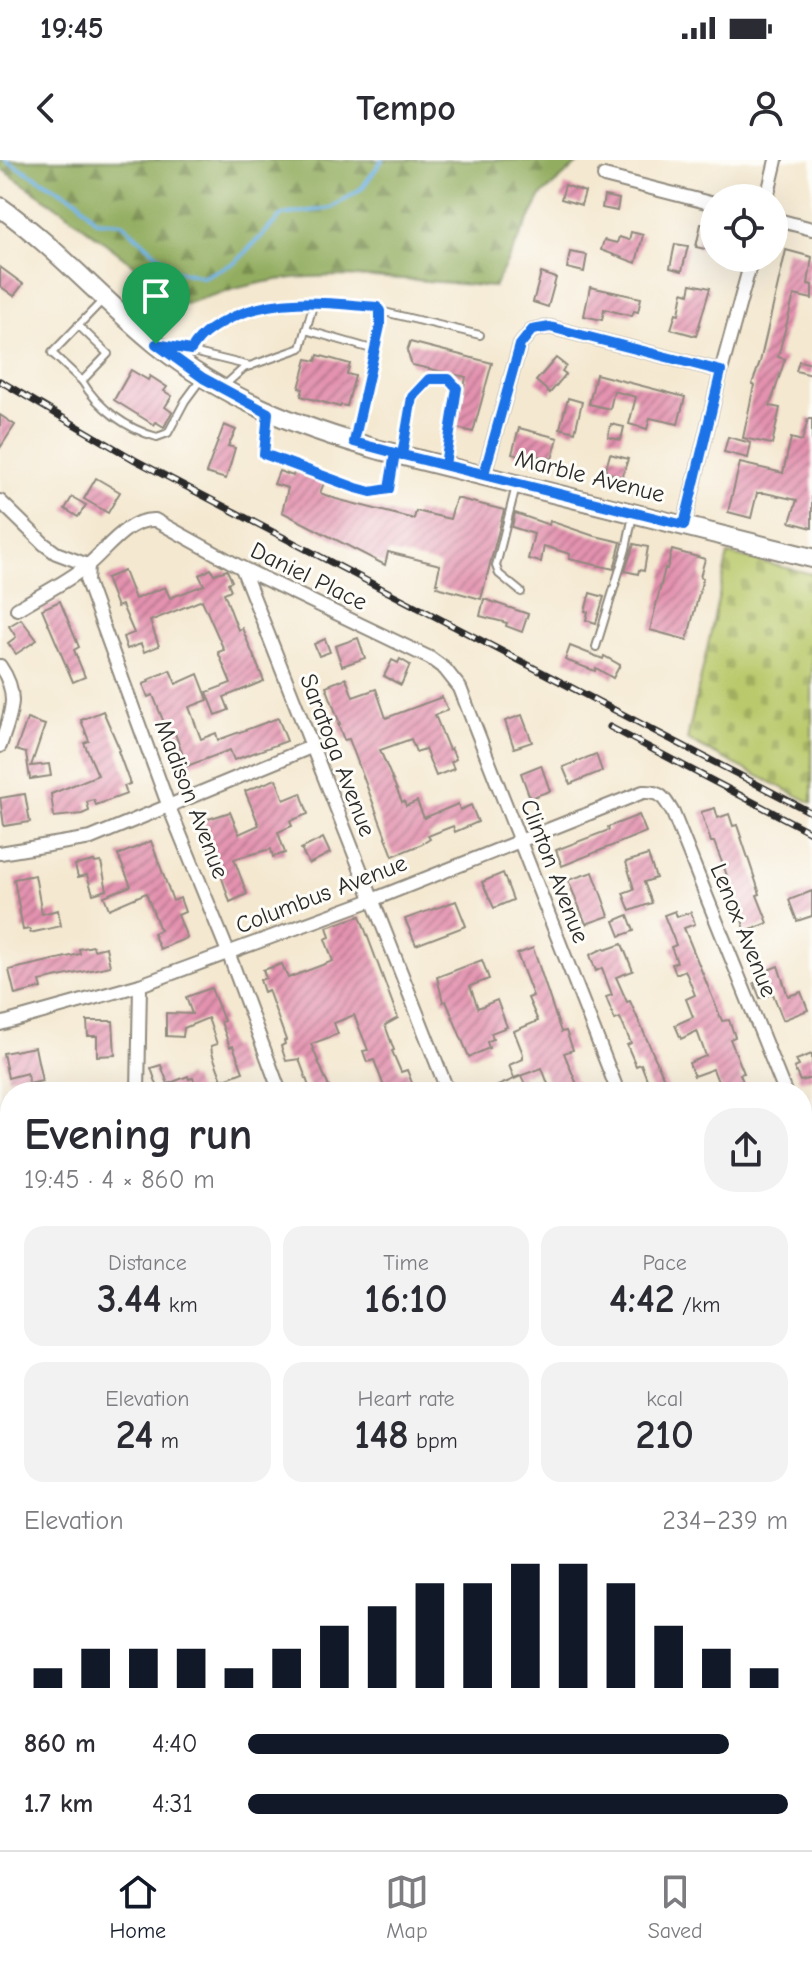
<!DOCTYPE html>
<html lang="en">
<head>
<meta charset="utf-8">
<style>
  :root { --surface:#fff; --page:#f2f2f3; --text:#2b2b33; --muted:#7c7c81; --line:#e1e1e2; --accent:#111827 }
  body { margin:0; font-family:"Comic Neue",sans-serif; background:var(--page); color:var(--text); height:100vh; display:flex; flex-direction:column; font-size:30px; white-space:nowrap }
  * { box-sizing:border-box; margin:0 }
  p { font-size:26px; color:var(--muted) }
  .icon { flex:none; width:44px; height:44px; fill:none; stroke:currentColor; stroke-width:2; stroke-linecap:round; stroke-linejoin:round }
  .map { position:relative; flex:1; overflow:hidden }
  .drawer { position:absolute; left:0px; top:922px; width:812px; height:768px; display:flex; flex-direction:column; background:var(--surface); border-radius:32px 32px 0 0; box-shadow:0 8px 32px #0002 }
  .drawer>* { flex:none }
  .tools { position:absolute; left:700px; top:24px; display:grid; gap:16px }
  .tools a { display:grid; place-items:center; width:88px; height:88px; border-radius:50%; background:var(--surface); box-shadow:0 8px 32px #0002; font-size:40px }
  .pin { position:absolute; display:grid; place-items:center; width:68px; height:68px; color:#fff; margin:-82px -34px; border-radius:50% 50% 50% 0; rotate:-45deg; box-shadow:0 0 8px #0007 }
  .pin .icon { rotate:45deg }
  .round { display:grid; place-items:center; flex:none; width:84px; height:84px; border-radius:32px; background:var(--page) }
  .head { display:flex; align-items:center; justify-content:space-between; height:136px; padding:0 24px }
  h1 { font-size:44px; font-weight:700; line-height:60px }
  .metrics { display:grid; grid-template-columns:repeat(3,1fr); gap:12px; height:136px; padding:8px 24px }
  .metrics div { display:grid; align-content:center; border-radius:20px; background:var(--page); text-align:center }
  .metrics b { font-size:40px; font-weight:700 }
  .metrics small { font-size:22px; font-weight:400 }
  .metrics p { font-size:22px }
  .chart { height:224px; padding:16px 24px }
  .chart p { display:flex; justify-content:space-between }
  .chart svg { width:100%; height:144px; margin-top:8px; stroke:var(--accent); stroke-width:6 }
  ul { padding:0 24px; list-style:none; font-size:26px }
  li { display:grid; grid-template-columns:128px 96px 1fr; align-items:center; height:60px }
  li i { height:20px; border-radius:10px; background:var(--accent) }
  .status { display:flex; justify-content:space-between; align-items:center; height:56px; padding:0 40px; background:var(--surface); direction:ltr }
  .status svg { height:22px; fill:currentColor }
  header { display:flex; justify-content:space-between; align-items:center; height:104px; padding:0 24px; background:var(--surface); font-size:36px; font-weight:700 }
  .tabs { display:flex; justify-content:space-around; align-items:center; height:112px; border-top:2px solid var(--line); background:var(--surface); font-size:22px; color:var(--muted) }
  .tabs a { display:grid; justify-items:center; gap:4px }
  .tabs .current { color:var(--accent) }
  .map>svg:first-child { display:block }
  .built { fill:#f7d0cf }
  .grass { fill:url(#grass-dots); stroke:#727a4c; stroke-width:2 }
  .forest { fill:url(#forest-firs); stroke:#5f6c46; stroke-width:2 }
  .cemetery { fill:url(#cemetery-stones); stroke:#727a4c; stroke-width:2 }
  .lines { fill:none; stroke-linecap:round; stroke-linejoin:round }
  .stream { stroke:#70b3e5; stroke-width:4 }
  .building { fill:url(#building-hatch) }
  .lane-casing { stroke:#908a7e; stroke-width:10 }
  .street-casing { stroke:#908a7e; stroke-width:16 }
  .secondary-casing { stroke:#908a7e; stroke-width:22 }
  .lane { stroke:#fff; stroke-width:6 }
  .street { stroke:#fff; stroke-width:12 }
  .secondary { stroke:#fff; stroke-width:18 }
  .rail-casing { stroke:#2b2b2b; stroke-width:7 }
  .rail { stroke:#fdfcf7; stroke-width:4; stroke-dasharray:12; stroke-linecap:butt }
  .route-casing { stroke:#fff; stroke-width:16 }
  .route { stroke:#1a73e8; stroke-width:10 }
  .labels { text-anchor:middle; stroke-width:6; stroke-linejoin:round; paint-order:stroke }
  .street-label { font-size:24px; fill:#2b2b2b; stroke:#fdfcf7 }
</style>
</head>
<body>
<div class="status"><b>19:45</b><svg viewBox="0 0 49 12"><path d="M0 12V9h3v3zM5 12V6h3v6zM10 12V3h3v9zM15 12V0h3v12zM26 1h20v11H26zM47 4h2v5h-2z"/></svg></div>
<header><svg class="icon" aria-label="back" viewBox="0 0 24 24"><path d="M15 5l-7 7 7 7"/></svg>Tempo<svg class="icon" aria-label="person" viewBox="0 0 24 24"><circle cx="12" cy="8" r="4"/><path d="M4 21q1-7 8-7t8 7"/></svg></header>
<div class="map">
<svg width="812" height="1690" viewBox="0 0 812 1690">
  <defs>
    <pattern id="grass-dots" width="8" height="8" patternUnits="userSpaceOnUse" patternTransform="scale(2)"><rect width="8" height="8" fill="#bac96c"/><path d="M2 2h.1M6 6h.1" fill="none" stroke="#a0ad5e" stroke-width="1.8" stroke-linecap="round"/></pattern>
    <pattern id="forest-firs" width="22" height="20" patternUnits="userSpaceOnUse" patternTransform="scale(2)"><rect width="22" height="20" fill="#93ad60"/><path d="M5 1l3.5 6h-7zM16 11l3.5 6h-7z" fill="#788d4f"/></pattern>
    <pattern id="cemetery-stones" width="16" height="16" patternUnits="userSpaceOnUse" patternTransform="scale(2)"><rect width="16" height="16" fill="#bac96c"/><path d="M2 7V4a2 2 0 0 1 4 0v3zM10 15v-3a2 2 0 0 1 4 0v3z" fill="#a0ad5e"/></pattern>
    <pattern id="building-hatch" width="6" height="6" patternUnits="userSpaceOnUse" patternTransform="scale(2)"><rect width="6" height="6" fill="#e392af"/><path d="M-1 1l2-2M0 6l6-6M5 7l2-2" fill="none" stroke="#b8778f"/></pattern>
  </defs>
  <rect width="100%" height="100%" fill="#fdfcf7"/>
  <filter id="ink" filterUnits="userSpaceOnUse"><feTurbulence type="fractalNoise" baseFrequency=".0125" numOctaves="2"/><feDisplacementMap in="SourceGraphic" scale="16" xChannelSelector="R" yChannelSelector="G"/><feConvolveMatrix kernelMatrix="1 2 1 2 8 2 1 2 1" color-interpolation-filters="sRGB"/></filter>
  <filter id="wash" filterUnits="userSpaceOnUse"><feTurbulence type="fractalNoise" baseFrequency=".006" numOctaves="4" result="noise"/><feDisplacementMap in="SourceGraphic" scale="32" xChannelSelector="R" yChannelSelector="G"/><feGaussianBlur stdDeviation="1.8" result="paint"/><feColorMatrix in="noise" values="0 0 0 0 0 0 0 0 0 0 0 0 0 0 0 0 0 1.4 0 .05"/><feComposite in="paint" operator="in"/></filter>
  <g filter="url(#wash)">
    <rect width="100%" height="100%" fill="#f4e8d0"/>
    <polygon class="built" points="812,1429 812,1690 739,1690 738,1680 802,1680 802,1451"/>
    <g class="grass">
      <polygon points="812,1147 812,1401 802,1417 802,1152"/>
      <polygon points="0,1333 10,1333 10,1680 207,1680 223,1690 0,1690"/>
      <polygon points="576,1680 629,1680 626,1690 581,1690"/>
    </g>
    <path class="forest" d="M0,0H582L541,36L494,127C434,122 371,114 310,117C268,118 225,131 185,144L66,53L0,8Z"/>
    <polygon class="cemetery" points="728,394 812,414 812,643 687,580"/>
    <g class="lines">
      <polyline class="stream" points="5,0 78,40 96,61 122,63 176,111 203,117 236,102 282,55 331,48 362,28 382,0"/>
    </g>
    <g id="blocks">
      <g class="building">
        <polygon points="565,25 585,32 581,45 561,39"/>
        <polygon points="604,36 619,39 617,51 602,48"/>
        <polygon points="701,64 714,67 714,91 696,87"/>
        <polygon points="631,72 643,75 636,103 601,90 604,80 617,83 619,77 629,80"/>
        <polygon points="675,84 688,86 682,111 670,108"/>
        <polygon points="786,90 812,97 808,124 812,125 812,139 794,135 778,197 785,199 770,246 780,248 772,284 743,278 754,225 752,224 760,202"/>
        <polygon points="570,92 587,95 584,112 567,108"/>
        <polygon points="0,107 23,124 14,136 0,126"/>
        <polygon points="541,113 556,118 548,147 533,142"/>
        <polygon points="691,124 710,128 696,176 671,169 676,153 679,154 683,132 689,134"/>
        <polygon points="590,127 641,138 638,152 634,151 632,156 604,149 602,160 584,156"/>
        <polygon points="410,182 492,203 473,272 457,268 466,217 412,205 407,191"/>
        <polygon points="318,195 350,204 347,214 355,216 347,246 341,245 340,247 301,236 303,229 299,228 307,199 316,201"/>
        <polygon points="556,198 566,206 562,211 566,214 550,233 536,221"/>
        <polygon points="799,201 812,204 812,215 796,211"/>
        <polygon points="131,210 148,220 150,216 167,227 164,231 172,236 165,247 172,252 164,267 156,262 154,265 114,240"/>
        <polygon points="596,214 685,237 678,264 650,258 647,269 629,264 636,237 614,231 610,249 589,244"/>
        <polygon points="568,238 582,242 575,272 560,268"/>
        <polygon points="0,255 15,265 0,288"/>
        <polygon points="808,259 812,259 812,368 790,362 797,340 765,333 757,333 751,358 728,352 740,303 783,313 791,278 802,281"/>
        <polygon points="611,264 624,267 621,280 608,277"/>
        <polygon points="224,265 236,270 228,286 235,288 226,319 206,313"/>
        <polygon points="519,268 558,278 552,299 535,295 533,300 512,294"/>
        <polygon points="728,277 751,283 748,298 724,292"/>
        <polygon points="610,294 628,299 622,317 605,312"/>
        <polygon points="279,311 293,316 294,312 320,321 324,323 320,333 336,339 414,359 416,351 450,359 456,338 504,350 481,439 437,427 438,423 436,423 440,405 388,392 385,405 282,352 288,328 274,324"/>
        <polygon points="96,318 120,332 108,353 84,339"/>
        <polygon points="72,337 86,345 78,357 65,349"/>
        <polygon points="515,353 549,365 550,361 591,375 621,382 614,409 569,399 570,394 544,386 541,402 528,399 534,374 512,367"/>
        <polygon points="634,384 648,387 644,411 639,410 638,414 625,411"/>
        <polygon points="672,390 705,399 700,417 703,418 687,480 650,470 665,408 667,409"/>
        <polygon points="211,409 214,414 227,410 232,421 228,423 231,430 224,433 238,470 242,468 264,521 224,537 229,550 216,555 207,532 231,523 218,492 224,490 202,440 150,461 159,486 144,492 141,484 127,489 123,477 134,473 122,445 117,447 106,418 124,411 135,439 165,427 170,438 204,425 199,415"/>
        <polygon points="590,433 604,437 596,463 586,460 588,452 585,451"/>
        <polygon points="484,439 528,454 522,472 506,466 507,463 480,456"/>
        <polygon points="60,441 79,487 74,490 85,517 73,522 42,449"/>
        <polygon points="21,459 37,480 16,494 8,483 16,477 9,466"/>
        <polygon points="358,478 365,498 342,506 335,486"/>
        <polygon points="325,479 330,492 319,496 314,484"/>
        <polygon points="570,486 603,499 604,496 620,505 613,518 596,508 595,511 565,500"/>
        <polygon points="400,499 410,505 401,525 384,516 392,500 398,503"/>
        <polygon points="170,510 176,524 198,514 208,540 189,547 201,579 216,573 218,580 278,558 287,581 234,600 230,590 187,606 174,571 168,573 153,535 148,537 143,524 149,522 148,520"/>
        <polygon points="346,518 353,537 376,529 386,558 442,537 448,550 435,555 449,590 451,588 456,599 451,602 454,609 436,616 425,589 416,592 411,579 380,590 402,642 404,641 406,646 417,641 424,658 458,644 460,650 471,645 478,662 455,672 453,666 428,676 430,679 422,684 393,696 349,579 344,580 338,564 340,564 326,526"/>
        <polygon points="103,551 120,590 118,591 130,624 124,626 127,634 96,645 94,640 87,642 89,651 82,654 54,657 51,634 98,615 84,583 89,581 81,560"/>
        <polygon points="522,555 532,582 514,588 505,561"/>
        <polygon points="27,559 45,565 31,606 49,604 51,616 30,619 26,593 16,590"/>
        <polygon points="596,594 602,611 570,624 563,607"/>
        <polygon points="541,605 550,631 530,638 521,613"/>
        <polygon points="276,619 284,640 301,633 308,654 290,661 292,666 278,672 285,693 273,697 271,689 234,699 247,734 230,742 215,697 212,698 199,662 230,652 239,674 259,665 245,631"/>
        <polygon points="25,634 30,662 4,666 0,638"/>
        <polygon points="715,648 718,658 729,654 733,666 737,665 760,734 757,735 768,763 746,772 725,710 714,682 711,682 701,652"/>
        <polygon points="639,655 646,672 562,706 556,690 609,670 608,667"/>
        <polygon points="323,678 330,693 309,704 301,689"/>
        <polygon points="151,681 173,741 180,738 185,752 178,755 187,778 160,789 153,773 160,770 146,733 109,749 104,736 131,726 118,695"/>
        <polygon points="648,695 656,718 644,722 652,743 630,751 623,733 634,729 626,702"/>
        <polygon points="94,701 95,703 101,702 107,730 93,734 87,715 78,717 75,705"/>
        <polygon points="593,712 609,756 586,764 568,720"/>
        <polygon points="503,713 513,740 494,748 482,722"/>
        <polygon points="35,715 42,754 58,750 61,766 30,773 30,769 23,770 14,719"/>
        <polygon points="812,731 812,756 797,761 789,740"/>
        <polygon points="456,741 466,766 416,785 405,759"/>
        <polygon points="675,751 677,757 691,752 695,764 684,768 722,861 729,860 735,877 730,879 744,913 740,914 747,932 722,932 713,909 694,916 689,903 706,896 697,871 681,879 675,865 693,857 686,839 695,835 685,810 676,814 672,804 677,802 671,787 676,785 664,755"/>
        <polygon points="628,755 634,771 620,776 614,761"/>
        <polygon points="360,756 398,858 385,865 394,890 392,891 401,912 407,910 412,923 386,932 374,900 367,902 363,891 368,890 354,855 334,863 338,874 311,884 331,932 311,932 299,899 286,901 281,886 285,884 284,881 286,880 268,830 264,832 260,820 266,818 263,810 282,804 288,818 333,801 325,779 330,777 327,767"/>
        <polygon points="622,784 633,811 616,817 627,842 630,841 670,932 652,932 641,904 636,906 627,885 631,883 620,858 615,860 606,837 612,835 602,808 596,811 590,795 604,788 605,790"/>
        <polygon points="93,786 94,790 106,787 110,806 40,821 42,828 15,835 9,810 80,794 79,789"/>
        <polygon points="533,788 561,872 566,871 573,890 564,893 580,932 551,932 542,908 514,918 509,905 523,899 523,894 514,871 538,861 528,838 533,836 517,794"/>
        <polygon points="482,800 489,819 470,826 478,848 497,840 507,867 491,873 493,879 487,882 489,888 469,897 446,841 443,842 437,817"/>
        <polygon points="778,806 788,836 801,832 808,850 783,860 773,834 760,838 754,823 766,819 763,812"/>
        <polygon points="211,828 224,861 221,862 230,887 233,886 243,912 222,920 212,893 211,886 217,884 208,858 184,868 183,877 166,876 166,853 192,854 186,837"/>
        <polygon points="87,861 113,861 115,895 97,896 97,876 88,876"/>
        <polygon points="35,887 42,921 29,924 27,913 8,918 3,893"/>
        <polygon points="812,894 812,918 800,921 794,908 799,906 796,900"/>
        <polygon points="161,905 168,924 188,916 189,919 193,918 198,932 149,932 158,928 151,908"/>
        <polygon points="521,916 527,929 520,932 484,932"/>
      </g>
    </g>
  </g>
  <g filter="url(#ink)">
    <use href="#blocks" fill-opacity="0" stroke="#908a7e" stroke-width="2"/>
    <g class="lines">
      <g class="lane-casing">
        <g id="lane">
          <polyline points="380,151 480,175"/>
          <polyline points="78,165 108,194 82,221 52,193 102,141"/>
          <polyline points="306,170 375,190"/>
          <polyline points="168,186 250,206"/>
          <path d="M191,190C216,150 271,143 314,142"/>
          <path d="M82,221C98,248 127,269 157,277L168,273L185,241L202,218"/>
          <polyline points="225,225 244,208 301,188 314,142 377,147 380,151 380,166 355,279"/>
          <polyline points="268,253 264,294 356,328 371,332 389,329 395,295"/>
          <polyline points="402,295 412,237 429,219 449,219 457,228 445,305"/>
          <polyline points="516,326 496,406 499,414 521,432"/>
          <polyline points="596,487 626,389 633,355"/>
          <polyline points="806,1562 812,1559"/>
        </g>
      </g>
      <g class="street-casing">
        <g id="street">
          <polyline points="604,16 714,44"/>
          <polyline points="767,38 776,0"/>
          <polyline points="774,59 812,69"/>
          <polyline points="484,314 520,185 532,170 550,167 721,211"/>
          <polyline points="0,341 44,384 56,393 88,405 87,422 169,647 228,792 280,932"/>
          <polyline points="684,365 721,211 752,98"/>
          <polyline points="242,408 448,932"/>
          <path d="M17,449C40,435 67,422 88,405C107,389 128,358 155,360L242,408L430,498L445,509L460,528L618,932"/>
          <path d="M0,506C21,536 10,555 0,586"/>
          <polyline points="0,693 91,678 311,587"/>
          <path d="M0,864L140,825L372,740L643,632C661,631 665,639 673,653L785,932"/>
          <polyline points="138,932 140,825"/>
          <polyline points="802,973 812,998"/>
          <polyline points="0,1035 10,1032"/>
          <polyline points="802,1038 812,1034"/>
          <polyline points="0,1208 5,1218"/>
          <polyline points="0,1577 10,1570"/>
          <polyline points="238,1680 287,1681 306,1690"/>
          <polyline points="462,1680 469,1690"/>
          <polyline points="490,1680 496,1690"/>
        </g>
      </g>
      <g class="secondary-casing">
        <path id="secondary" d="M0,47C56,87 102,140 156,184C223,238 298,267 380,290L812,398"/>
      </g>
      <use href="#lane" class="lane"/>
      <use href="#street" class="street"/>
      <use href="#secondary" class="secondary"/>
      <g class="rail-casing">
        <g id="rail">
          <polyline points="0,221 135,300 812,653"/>
          <polyline points="610,567 812,673"/>
        </g>
      </g>
      <use href="#rail" class="rail"/>
    </g>
  </g>
  <g class="lines" filter="url(#ink)">
    <g class="route-casing">
      <path id="route" d="M156,184L203,218L268,253L264,294L356,328L371,332L389,329L395,293L684,365L721,211L550,167L532,170L520,185L484,314L445,305L457,228L449,219H429L412,237L402,295L354,282L380,166V151L377,147C328,143 281,136 235,156C216,165 202,172 191,190L156,184"/>
    </g>
    <use href="#route" class="route"/>
  </g>
  <g class="labels">
    <g class="street-label">
      <text transform="translate(590 316) rotate(14)" y="8">Marble Avenue</text>
      <text transform="translate(309 416) rotate(26)" y="8">Daniel Place</text>
      <text transform="translate(338 595) rotate(69)" y="8">Saratoga Avenue</text>
      <text transform="translate(192 639) rotate(69)" y="8">Madison Avenue</text>
      <text transform="translate(555 711) rotate(69)" y="8">Clinton Avenue</text>
      <text transform="translate(321 734) rotate(-21)" y="8">Columbus Avenue</text>
      <text transform="translate(744 770) rotate(68)" y="8">Lenox Avenue</text>
    </g>
  </g>
</svg>
<div class="tools">
<a><svg class="icon" aria-label="locate" viewBox="0 0 24 24"><circle cx="12" cy="12" r="6"/><path d="M12 2v4M12 18v4M2 12h4M18 12h4"/></svg></a>
</div>
<div class="pin" style="left:156px;top:184px;background:#1e9e55"><svg class="icon" aria-label="arrive" viewBox="0 0 24 24"><path d="M6 21V4h12l-3 4 3 4H6"/></svg></div>
<section class="drawer">
<div class="head"><div><h1>Evening run</h1><p>19:45 · 4 × 860 m</p></div><a class="round"><svg class="icon" aria-label="share" viewBox="0 0 24 24"><path d="M12 15V3M7 8l5-5 5 5M5 13v7h14v-7"/></svg></a></div>
<div class="metrics">
<div><p>Distance</p><b>3.44<small> km</small></b></div>
<div><p>Time</p><b>16:10</b></div>
<div><p>Pace</p><b>4:42<small> /km</small></b></div>
</div>
<div class="metrics">
<div><p>Elevation</p><b>24<small> m</small></b></div>
<div><p>Heart rate</p><b>148<small> bpm</small></b></div>
<div><p>kcal</p><b>210</b></div>
</div>
<div class="chart"><p><span>Elevation</span>234–239 m</p>
<svg viewBox="0 0 160 44" preserveAspectRatio="none"><path d="M5 44V38M15 44V32M25 44V32M35 44V32M45 44V38M55 44V32M65 44V25M75 44V19M85 44V12M95 44V12M105 44V6M115 44V6M125 44V12M135 44V25M145 44V32M155 44V38"/></svg>
</div>
<ul>
<li><b>860 m</b>4:40<i style="width:89%"></i></li>
<li><b>1.7 km</b>4:31<i style="width:100%"></i></li>
</ul>
</section>
</div>
<nav class="tabs">
<a class="current"><svg class="icon" aria-label="home" viewBox="0 0 24 24"><path d="M3 11l9-7 9 7M6 9v11h12V9"/></svg>Home</a>
<a><svg class="icon" aria-label="map" viewBox="0 0 24 24"><path d="M3 6l6-2 6 2 6-2v14l-6 2-6-2-6 2zM9 4v14M15 6v14"/></svg>Map</a>
<a><svg class="icon" aria-label="saved" viewBox="0 0 24 24"><path d="M7 4h10v16l-5-4-5 4z"/></svg>Saved</a>
</nav>
</body>
</html>
